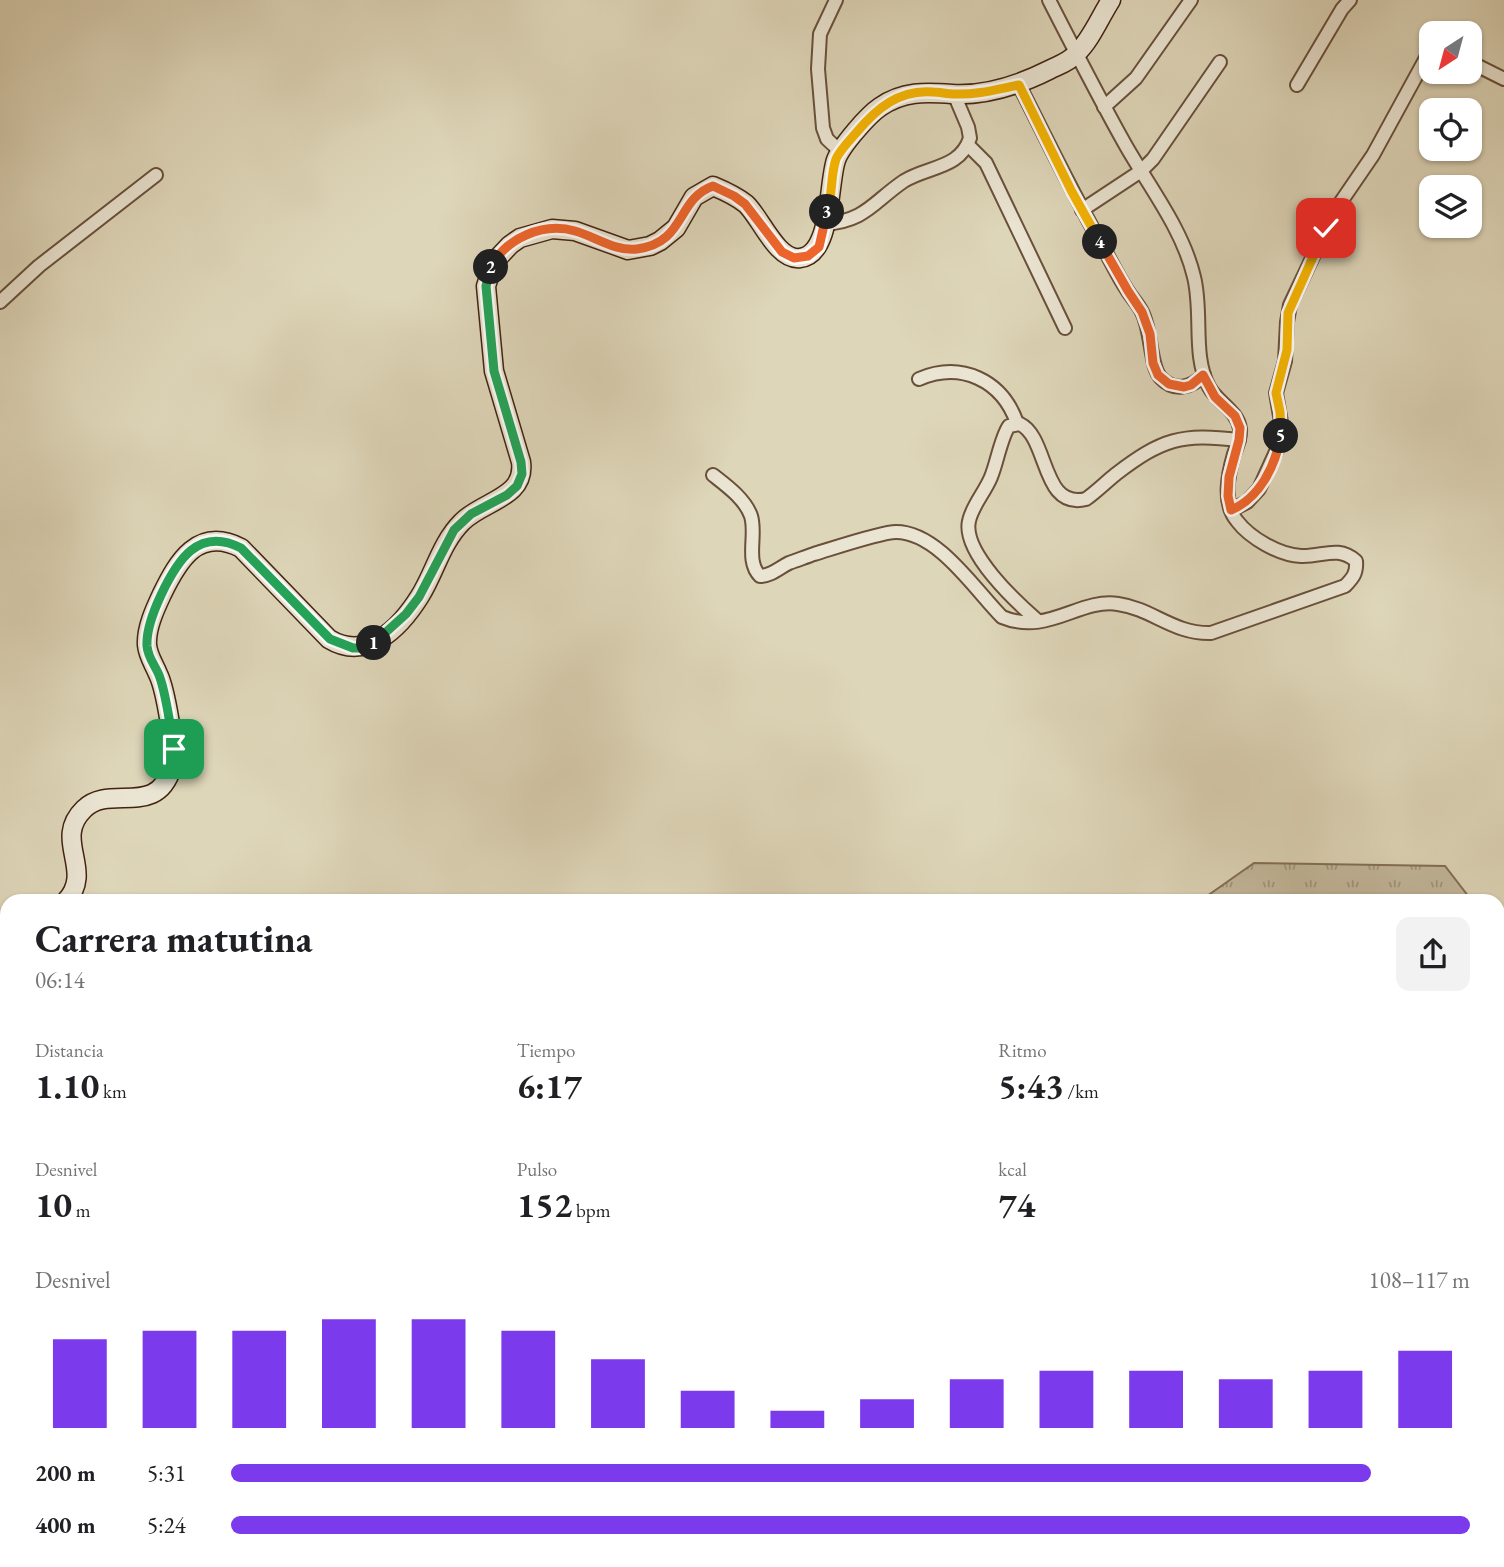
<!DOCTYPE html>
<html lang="es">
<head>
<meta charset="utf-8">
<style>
  :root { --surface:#fff; --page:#f2f2f2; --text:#202124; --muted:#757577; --accent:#7c3aed }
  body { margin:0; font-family:"EB Garamond",serif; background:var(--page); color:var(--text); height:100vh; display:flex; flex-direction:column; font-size:26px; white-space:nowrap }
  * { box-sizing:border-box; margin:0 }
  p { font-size:23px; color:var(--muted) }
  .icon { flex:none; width:38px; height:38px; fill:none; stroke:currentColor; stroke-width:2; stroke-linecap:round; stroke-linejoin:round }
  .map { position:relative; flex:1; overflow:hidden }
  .panel { position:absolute; left:0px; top:894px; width:1505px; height:674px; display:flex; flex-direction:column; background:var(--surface); border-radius:21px 21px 0 0; box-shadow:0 2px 5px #0004 }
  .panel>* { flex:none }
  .needle { width:46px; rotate:216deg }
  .controls { position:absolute; left:1419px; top:21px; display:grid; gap:14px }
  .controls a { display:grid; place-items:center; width:63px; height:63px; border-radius:14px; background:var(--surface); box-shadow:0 2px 5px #0004; font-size:35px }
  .pin { position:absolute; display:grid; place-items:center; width:60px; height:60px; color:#fff; margin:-30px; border-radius:14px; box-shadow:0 4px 10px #0006 }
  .km { position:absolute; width:35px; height:35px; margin:-18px; border-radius:50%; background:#222; color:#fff; font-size:19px; line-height:35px; text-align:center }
  .round { display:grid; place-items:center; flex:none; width:74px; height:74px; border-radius:14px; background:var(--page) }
  .summary { display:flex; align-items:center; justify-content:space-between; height:119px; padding:0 35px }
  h1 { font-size:38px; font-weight:700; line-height:52px }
  .metrics { display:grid; grid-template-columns:repeat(3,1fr); gap:10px; height:119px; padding:7px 35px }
  .metrics div { display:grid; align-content:center }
  .metrics b { font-size:35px; font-weight:700 }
  .metrics small { font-size:19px; font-weight:400 }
  .metrics p { font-size:19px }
  .chart { height:196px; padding:14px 35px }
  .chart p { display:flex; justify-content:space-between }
  .chart svg { width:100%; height:126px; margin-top:7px; stroke:var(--accent); stroke-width:6 }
  ul { padding:0 35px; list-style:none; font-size:23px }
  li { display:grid; grid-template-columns:112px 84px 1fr; align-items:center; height:52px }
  li i { height:18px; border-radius:9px; background:var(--accent) }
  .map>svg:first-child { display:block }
  .grass { fill:url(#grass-tufts); stroke:#826e56; stroke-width:2 }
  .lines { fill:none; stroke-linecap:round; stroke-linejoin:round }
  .street-casing { stroke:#69503b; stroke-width:16 }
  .secondary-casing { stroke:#422311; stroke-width:21 }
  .path { stroke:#422311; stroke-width:2.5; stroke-dasharray:5 3.5; stroke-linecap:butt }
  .street { stroke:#eae4d2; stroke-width:12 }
  .secondary { stroke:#eae4d2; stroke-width:18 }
  .split-1-casing { stroke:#fff; stroke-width:14 }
  .split-2-casing { stroke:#fff; stroke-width:14 }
  .split-3-casing { stroke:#fff; stroke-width:14 }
  .split-4-casing { stroke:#fff; stroke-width:14 }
  .split-5-casing { stroke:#fff; stroke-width:14 }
  .split-6-casing { stroke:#fff; stroke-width:14 }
  .split-1 { stroke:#22a559; stroke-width:9 }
  .split-2 { stroke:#22a559; stroke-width:9 }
  .split-3 { stroke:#f0652b; stroke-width:9 }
  .split-4 { stroke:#f5b400; stroke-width:9 }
  .split-5 { stroke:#f0652b; stroke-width:9 }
  .split-6 { stroke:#f5b400; stroke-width:9 }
</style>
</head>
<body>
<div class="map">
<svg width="1504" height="1567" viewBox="0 0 1504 1567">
  <defs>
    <pattern id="grass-tufts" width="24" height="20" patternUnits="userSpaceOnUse" patternTransform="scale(1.75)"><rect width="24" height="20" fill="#c3b89c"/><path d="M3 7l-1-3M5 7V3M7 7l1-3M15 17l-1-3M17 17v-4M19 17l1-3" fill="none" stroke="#a0957e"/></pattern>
  </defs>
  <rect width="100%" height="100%" fill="#ded6b9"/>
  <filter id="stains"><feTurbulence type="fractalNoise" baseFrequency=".00286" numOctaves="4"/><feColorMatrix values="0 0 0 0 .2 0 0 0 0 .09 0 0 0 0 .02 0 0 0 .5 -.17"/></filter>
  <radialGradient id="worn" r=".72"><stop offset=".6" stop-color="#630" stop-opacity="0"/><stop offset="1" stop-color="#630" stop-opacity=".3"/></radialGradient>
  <g class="grass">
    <polygon points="1254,863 1445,866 1472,901 1200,901"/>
    <polygon points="1498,934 1504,941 1504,1535 1498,1550"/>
    <polygon points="7,1500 7,1561 1493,1561 1491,1567 0,1567 0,1502"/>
  </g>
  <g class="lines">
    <g class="street-casing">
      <g id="street">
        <polyline points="836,0 820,34 818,69 823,128 827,139 841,152"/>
        <polyline points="1470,62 1504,79"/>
        <path d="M1019,85C1045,136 1070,188 1098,238C1108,255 1116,273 1127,290C1132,298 1138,304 1142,312C1152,331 1150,368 1161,378C1174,392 1191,388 1204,375"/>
        <polyline points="1297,85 1342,9 1350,0"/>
        <polyline points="1104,107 1136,78 1191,0"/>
        <polyline points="968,145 986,163 1065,328"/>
        <polyline points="1082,210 1141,171 1153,159 1220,62"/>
        <path d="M824,224C866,221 873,202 904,181C928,166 960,169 970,138L968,127L954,94"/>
        <polyline points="0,302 39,266 156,175"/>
        <path d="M919,379C961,361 1002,380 1017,423"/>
        <path d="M713,475C727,486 745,499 751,516C757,535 745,561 760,576C771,576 779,568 789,563C797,560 806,557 814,554C831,549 881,532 896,532C938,532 975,590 1002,617C1048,636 1079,598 1118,604C1153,609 1173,634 1211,633L1345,586C1353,578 1357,573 1356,561C1337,545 1323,557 1301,556C1279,555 1250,538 1237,521C1222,503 1228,475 1234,454C1237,446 1241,438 1240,429C1238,411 1217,402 1209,387C1192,356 1203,313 1194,277C1183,230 1150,188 1126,146C1099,98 1074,49 1049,0"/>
        <polyline points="1231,510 1247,502 1259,489 1279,445 1281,422 1276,393 1285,361 1287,322 1290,305 1334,212 1373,155 1426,58 1432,54"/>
        <path d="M1038,621C1016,602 962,552 969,521C972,506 985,492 991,477C997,463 1001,437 1009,426L1020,424C1049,438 1041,510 1086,499C1096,492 1106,482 1116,474C1162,439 1181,433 1239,440"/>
        <polyline points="0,955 7,954"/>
        <polyline points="0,991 7,989"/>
        <polyline points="1498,1178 1504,1176"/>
        <polyline points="1434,1567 1438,1561"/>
      </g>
    </g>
    <g class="secondary-casing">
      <path id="secondary" d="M66,901C95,870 52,840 84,809C110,783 157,819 172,767C177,753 165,688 158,674C154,664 148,656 147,645C146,628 155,609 162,594C178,561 198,526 241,548L329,639C367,662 400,628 420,596C435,572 441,543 462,522C482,501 526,498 521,462L494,371L486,286L494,262L510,245L520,238L552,229L575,231L628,250L650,246L660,241L676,228L694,197L713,186C725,191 736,196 746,204C761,218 777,261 800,258C832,255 828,183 836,160C841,146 868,115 880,107C903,91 925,92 952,94C986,96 1019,85 1049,70C1059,65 1069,62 1076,54C1091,40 1100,17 1111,0"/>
    </g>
    <g class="path">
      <polyline points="1498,1087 1504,1096"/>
      <polyline points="1498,1305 1504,1308"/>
      <polyline points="1504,1365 1499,1378 1504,1378"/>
      <polyline points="1498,1403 1504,1402"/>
      <polyline points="1498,1431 1504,1435"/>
      <polyline points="1480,1561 1484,1567"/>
    </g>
    <use href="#street" class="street"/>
    <use href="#secondary" class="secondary"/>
  </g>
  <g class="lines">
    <g class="split-1-casing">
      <path id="split-1" d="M174,749C170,727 167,696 159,675C155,665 148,658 147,646C146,629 154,610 161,595C177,561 198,526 241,548L330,639L353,648H363L374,643"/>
    </g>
    <g class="split-2-casing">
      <polyline id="split-2" points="374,643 406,614 419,597 454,530 471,514 507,495 517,486 522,474 521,462 494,371 486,286 491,267"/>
    </g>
    <g class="split-3-casing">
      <path id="split-3" d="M491,267C506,238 543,222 575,231C594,236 616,252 637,249C686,243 676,199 713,186L734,196L745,204L782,252L794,258L808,256L819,247L827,212"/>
    </g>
    <g class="split-4-casing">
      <path id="split-4" d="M827,212C833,195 830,177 836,159C840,150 849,141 856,133C876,109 899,89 933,92C940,92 947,94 955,94C977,95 998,89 1019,85L1072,192L1100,242"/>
    </g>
    <g class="split-5-casing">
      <path id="split-5" d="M1100,242L1128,291L1142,312L1150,334L1153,363L1158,375L1169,384L1184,387L1191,385L1203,375L1215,397L1235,416L1240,428L1239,440L1229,477L1228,496L1231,510C1260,498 1275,466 1281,436"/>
    </g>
    <g class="split-6-casing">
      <polyline id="split-6" points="1281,436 1280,412 1276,393 1287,350 1288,313 1326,228"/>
    </g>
    <use href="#split-1" class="split-1"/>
    <use href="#split-2" class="split-2"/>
    <use href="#split-3" class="split-3"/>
    <use href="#split-4" class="split-4"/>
    <use href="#split-5" class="split-5"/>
    <use href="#split-6" class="split-6"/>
  </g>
  <rect width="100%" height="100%" filter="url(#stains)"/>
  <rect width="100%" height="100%" fill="url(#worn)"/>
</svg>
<div class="controls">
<a><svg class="needle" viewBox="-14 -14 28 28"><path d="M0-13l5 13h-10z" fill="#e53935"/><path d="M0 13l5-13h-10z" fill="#757577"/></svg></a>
<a><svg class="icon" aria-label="locate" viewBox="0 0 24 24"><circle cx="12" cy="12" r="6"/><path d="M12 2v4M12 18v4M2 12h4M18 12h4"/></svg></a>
<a><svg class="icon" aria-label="layers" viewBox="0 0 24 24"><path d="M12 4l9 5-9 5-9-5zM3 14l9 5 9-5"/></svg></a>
</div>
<div class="pin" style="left:174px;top:749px;background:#1e9e55"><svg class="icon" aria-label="arrive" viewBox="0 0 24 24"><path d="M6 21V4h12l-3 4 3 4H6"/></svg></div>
<div class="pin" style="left:1326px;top:228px;background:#d93025"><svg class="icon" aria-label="check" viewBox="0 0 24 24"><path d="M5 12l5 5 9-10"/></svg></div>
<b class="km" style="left:374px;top:643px">1</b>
<b class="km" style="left:491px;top:267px">2</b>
<b class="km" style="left:827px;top:212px">3</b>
<b class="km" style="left:1100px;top:242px">4</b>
<b class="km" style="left:1281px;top:436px">5</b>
<section class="panel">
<div class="summary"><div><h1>Carrera matutina</h1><p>06:14</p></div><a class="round"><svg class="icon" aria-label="share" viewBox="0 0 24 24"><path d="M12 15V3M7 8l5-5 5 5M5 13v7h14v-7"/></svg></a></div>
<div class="metrics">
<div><p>Distancia</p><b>1.10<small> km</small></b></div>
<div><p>Tiempo</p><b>6:17</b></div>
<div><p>Ritmo</p><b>5:43<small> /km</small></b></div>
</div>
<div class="metrics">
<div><p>Desnivel</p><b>10<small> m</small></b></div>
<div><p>Pulso</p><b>152<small> bpm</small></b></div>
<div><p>kcal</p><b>74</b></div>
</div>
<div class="chart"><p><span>Desnivel</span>108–117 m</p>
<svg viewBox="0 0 160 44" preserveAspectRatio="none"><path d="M5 44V13M15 44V10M25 44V10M35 44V6M45 44V6M55 44V10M65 44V20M75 44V31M85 44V38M95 44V34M105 44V27M115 44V24M125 44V24M135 44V27M145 44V24M155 44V17"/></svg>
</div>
<ul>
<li><b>200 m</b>5:31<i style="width:92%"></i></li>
<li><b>400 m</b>5:24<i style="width:100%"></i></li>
</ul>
</section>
</div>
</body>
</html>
